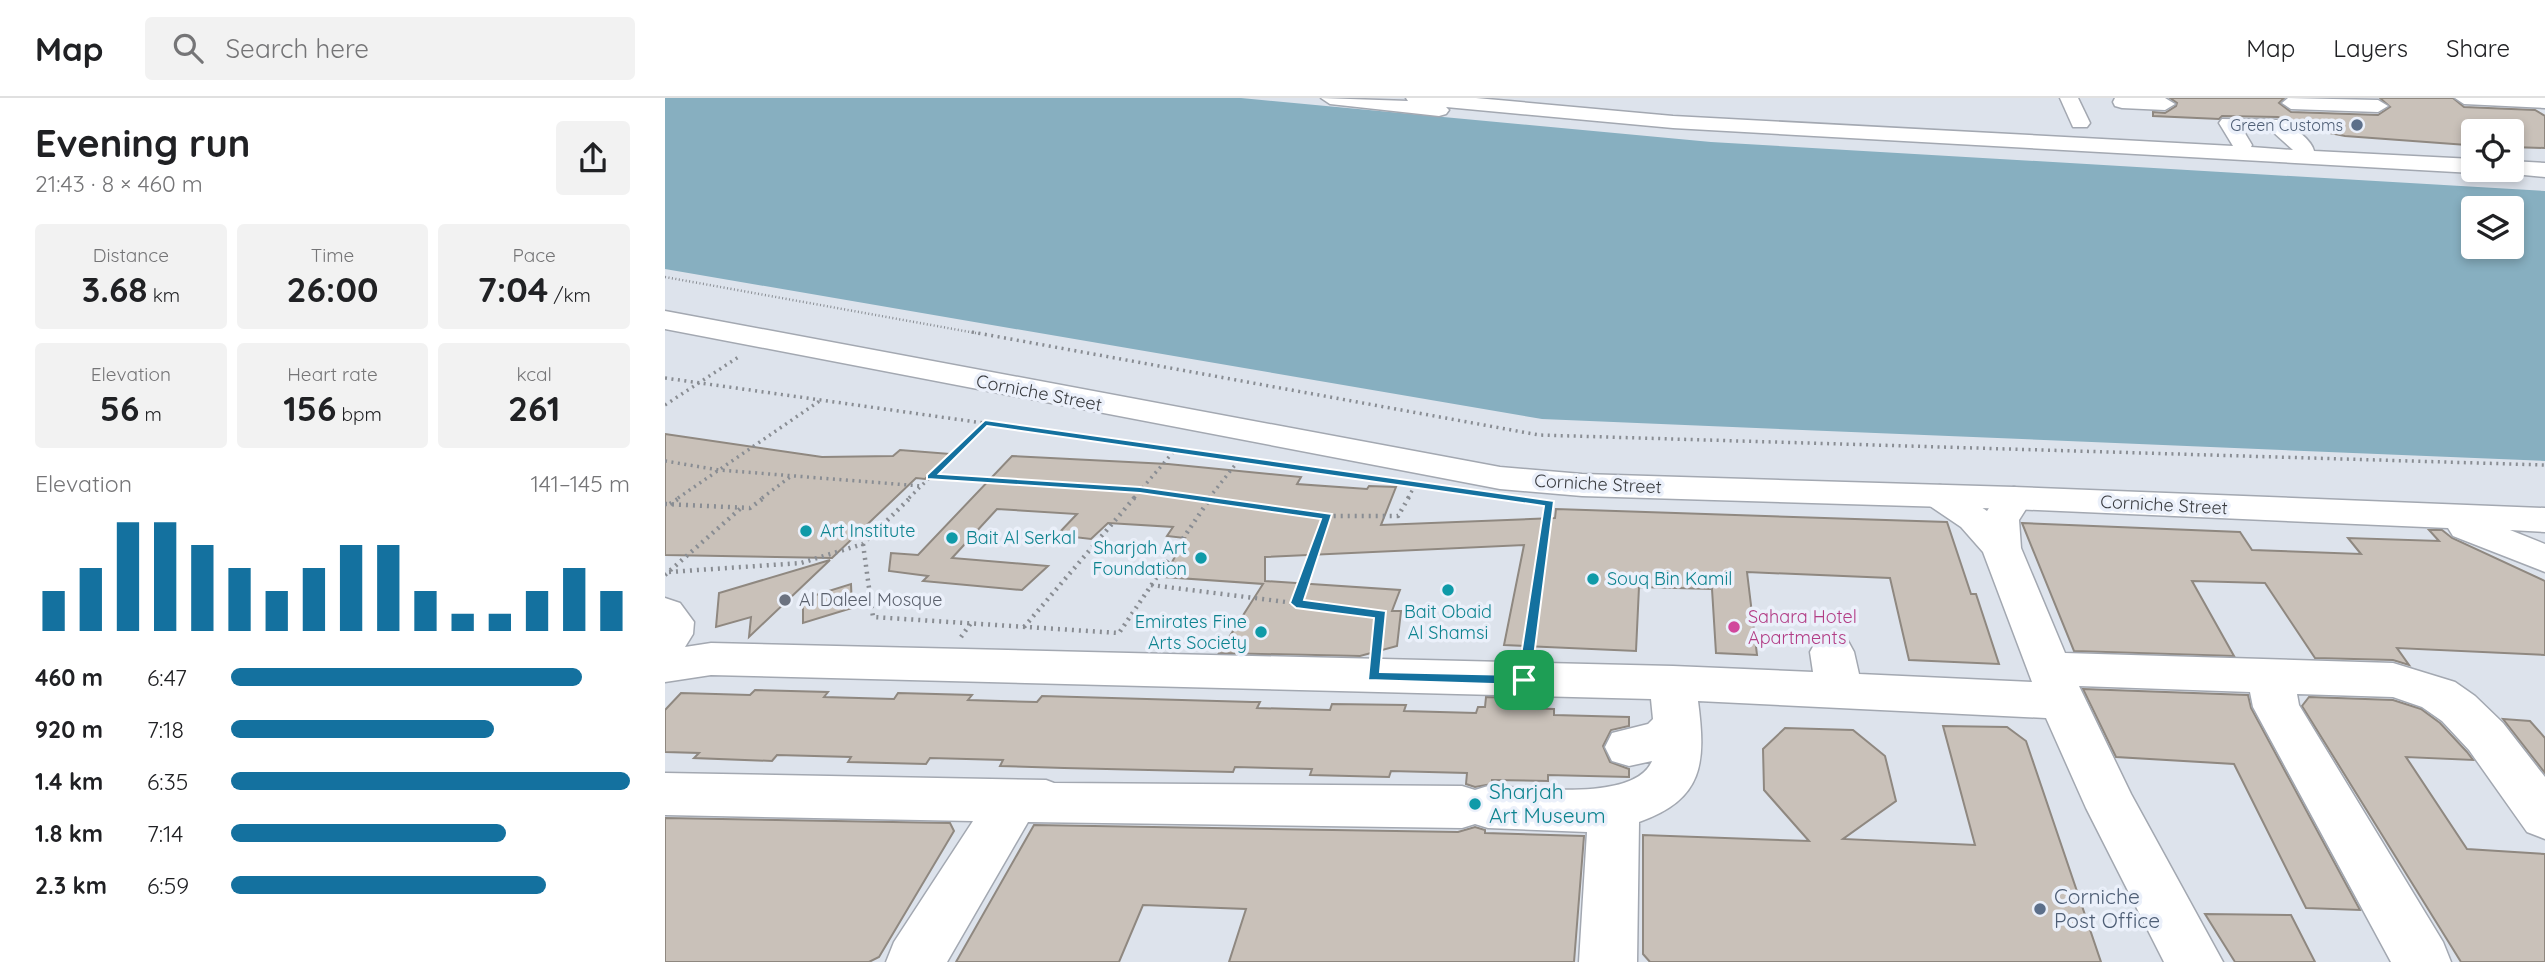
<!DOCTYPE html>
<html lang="en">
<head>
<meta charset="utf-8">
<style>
  :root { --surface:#fff; --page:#f2f2f2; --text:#202124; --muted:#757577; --line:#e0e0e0; --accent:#14719f }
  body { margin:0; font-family:Quicksand,sans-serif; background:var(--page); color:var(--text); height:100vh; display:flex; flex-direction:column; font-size:26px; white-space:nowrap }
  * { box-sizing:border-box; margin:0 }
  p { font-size:23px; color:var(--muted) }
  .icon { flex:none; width:38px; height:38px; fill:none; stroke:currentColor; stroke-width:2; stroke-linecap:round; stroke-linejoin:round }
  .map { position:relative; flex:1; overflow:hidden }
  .sheet { display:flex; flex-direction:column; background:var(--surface); width:665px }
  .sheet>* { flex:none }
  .controls { position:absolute; left:1796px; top:21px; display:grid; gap:14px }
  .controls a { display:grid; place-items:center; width:63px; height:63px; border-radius:7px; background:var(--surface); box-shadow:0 4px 10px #0003; font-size:35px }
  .pin { position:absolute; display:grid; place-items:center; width:60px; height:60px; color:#fff; margin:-30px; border-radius:14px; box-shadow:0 4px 10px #0006 }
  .round { display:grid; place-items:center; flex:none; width:74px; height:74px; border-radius:7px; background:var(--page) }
  .overview { display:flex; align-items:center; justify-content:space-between; height:119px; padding:0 35px }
  h1 { font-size:38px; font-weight:700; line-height:52px }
  .figures { display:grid; grid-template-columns:repeat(3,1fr); gap:10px; height:119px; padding:7px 35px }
  .figures div { display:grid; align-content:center; border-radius:7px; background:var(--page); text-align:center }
  .figures b { font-size:35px; font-weight:700 }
  .figures small { font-size:19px; font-weight:400 }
  .figures p { font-size:19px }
  .chart { height:196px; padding:14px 35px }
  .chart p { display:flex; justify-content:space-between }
  .chart svg { width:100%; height:126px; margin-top:7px; stroke:var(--accent); stroke-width:6 }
  ul { padding:0 35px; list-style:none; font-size:23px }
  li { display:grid; grid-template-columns:112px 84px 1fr; align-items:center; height:52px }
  li i { height:18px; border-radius:9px; background:var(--accent) }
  header { display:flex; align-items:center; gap:42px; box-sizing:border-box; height:98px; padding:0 35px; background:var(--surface); border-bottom:2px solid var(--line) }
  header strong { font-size:33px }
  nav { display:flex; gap:38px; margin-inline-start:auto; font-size:24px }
  .search { width:490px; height:63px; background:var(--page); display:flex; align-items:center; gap:18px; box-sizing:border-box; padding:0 24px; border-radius:7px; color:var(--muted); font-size:26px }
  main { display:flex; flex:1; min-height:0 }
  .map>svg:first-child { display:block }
  .water { fill:#87afc0; fill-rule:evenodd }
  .building { fill:#c9c1b9; stroke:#8f8880; stroke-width:2 }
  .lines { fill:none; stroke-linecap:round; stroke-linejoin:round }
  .minor-casing { stroke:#a3a8b1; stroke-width:3 }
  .major-casing { stroke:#a3a8b1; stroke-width:3 }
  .path-far2 { stroke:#898d93; stroke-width:2.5; stroke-dasharray:1 2.5; stroke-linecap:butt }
  .path-far1 { stroke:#898d93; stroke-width:3.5; stroke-dasharray:2 4.5; stroke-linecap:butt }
  .path { stroke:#898d93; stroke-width:4.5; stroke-dasharray:2 5; stroke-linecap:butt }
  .minor { fill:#fff; fill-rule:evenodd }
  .major { fill:#fff; fill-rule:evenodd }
  .route { fill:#14719f; stroke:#fff; stroke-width:2; fill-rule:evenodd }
  .service-dot { fill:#5c6f8a; stroke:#ebf0fa; stroke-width:2.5 }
  .culture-dot { fill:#0f9aa8; stroke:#ebf0fa; stroke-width:2.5 }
  .worship-dot { fill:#6b7280; stroke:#ebf0fa; stroke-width:2.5 }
  .hotel-dot { fill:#d1479c; stroke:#ebf0fa; stroke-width:2.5 }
  .labels { text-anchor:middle; stroke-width:7; stroke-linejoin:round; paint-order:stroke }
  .far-service-label { font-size:16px; fill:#4e5e75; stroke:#ebf0fa; text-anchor:end }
  .street-label { font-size:18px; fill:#393b3f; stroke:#ebf0fa }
  .culture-label { font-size:18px; fill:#0d838f; stroke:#ebf0fa; text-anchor:start }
  .worship-label { font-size:18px; fill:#5b616d; stroke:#ebf0fa; text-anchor:start }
  .hotel-label { font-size:18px; fill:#b23c85; stroke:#ebf0fa; text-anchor:start }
  .near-culture-label { font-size:21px; fill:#0d838f; stroke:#ebf0fa; text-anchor:start }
  .near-service-label { font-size:21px; fill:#4e5e75; stroke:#ebf0fa; text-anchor:start }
</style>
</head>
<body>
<header>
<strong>Map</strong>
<div class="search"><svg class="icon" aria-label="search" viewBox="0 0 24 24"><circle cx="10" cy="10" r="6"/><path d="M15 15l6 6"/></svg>Search here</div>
<nav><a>Map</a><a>Layers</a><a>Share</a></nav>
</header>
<main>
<section class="sheet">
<div class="overview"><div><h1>Evening run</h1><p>21:43 · 8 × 460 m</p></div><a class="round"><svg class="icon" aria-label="share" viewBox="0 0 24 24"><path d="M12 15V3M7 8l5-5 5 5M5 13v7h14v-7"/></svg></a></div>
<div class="figures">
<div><p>Distance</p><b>3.68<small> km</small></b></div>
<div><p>Time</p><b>26:00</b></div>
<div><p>Pace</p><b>7:04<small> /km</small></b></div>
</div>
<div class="figures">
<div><p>Elevation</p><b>56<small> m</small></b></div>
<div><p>Heart rate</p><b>156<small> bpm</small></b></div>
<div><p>kcal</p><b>261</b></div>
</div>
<div class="chart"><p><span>Elevation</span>141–145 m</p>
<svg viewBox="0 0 160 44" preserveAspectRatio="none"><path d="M5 44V30M15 44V22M25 44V6M35 44V6M45 44V14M55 44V22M65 44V30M75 44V22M85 44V14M95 44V14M105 44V30M115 44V38M125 44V38M135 44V30M145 44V22M155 44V30"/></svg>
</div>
<ul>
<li><b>460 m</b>6:47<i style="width:88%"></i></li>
<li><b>920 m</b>7:18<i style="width:66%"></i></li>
<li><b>1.4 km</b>6:35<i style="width:100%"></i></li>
<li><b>1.8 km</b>7:14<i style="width:69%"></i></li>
<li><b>2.3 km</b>6:59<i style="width:79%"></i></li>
</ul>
</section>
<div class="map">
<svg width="1880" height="864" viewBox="0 0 1880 864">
  <rect width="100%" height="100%" fill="#dde3ec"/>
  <path class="water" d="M0,0H576L1046,44L1880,93V363L877,321L0,171ZM1808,110H1846V149H1808Z"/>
  <g class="building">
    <polygon points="1505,0 1619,0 1614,5 1626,14 1713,17 1725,9 1715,0 1788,0 1799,9 1870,12 1880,18 1880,50 1846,49 1846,33 1808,33 1808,47 1802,47 1680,38 1665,35 1656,27 1626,25 1613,19 1557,18 1554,21 1488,18 1488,14 1500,15 1511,8 1512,5"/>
    <polygon points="0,336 157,359 228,358 235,352 286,356 260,381 251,380 167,460 0,457"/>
    <polygon points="347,358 503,366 636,379 632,386 702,391 704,388 731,389 716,427 890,420 891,411 1282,424 1306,496 1311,496 1334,566 1244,562 1225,480 1082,474 1092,557 1051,555 1047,491 974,489 971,553 839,547 859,447 600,459 600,483 735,492 727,513 736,513 732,548 695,558 554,555 598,486 499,479 520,440 502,438 508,429 443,425 426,441 392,437 412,416 332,411 287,460 383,468 357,492 258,483 263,478 224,473 226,455 253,457"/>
    <polygon points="1357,425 1575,434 1587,452 1696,456 1683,440 1774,443 1764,432 1777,432 1787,440 1880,483 1880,557 1732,550 1744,567 1728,562 1650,560 1600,485 1527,483 1569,558 1409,553"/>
    <polygon points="165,462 84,539 86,519 51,529 54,495"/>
    <polygon points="186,486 187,510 138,525 138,501"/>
    <polygon points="1418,591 1583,597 1586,610 1695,812 1641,810 1569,666 1451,659"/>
    <polygon points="90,592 163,594 159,599 229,601 233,595 307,597 303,602 372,604 377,598 587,604 595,604 592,610 665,612 667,606 741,607 739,613 811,615 813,609 820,609 821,599 849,600 847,610 889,611 889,617 964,619 964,628 946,632 938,648 945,664 964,671 964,679 883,677 883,683 827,682 827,686 810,689 801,686 802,675 726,673 724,679 645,677 647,671 570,669 568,674 399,670 335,668 338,662 265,660 261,666 183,664 186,659 112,657 107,663 29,660 34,655 0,654 0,612 16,595 85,597"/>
    <polygon points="1644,599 1728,602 1756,611 1775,625 1802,654 1808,662 1741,659 1802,751 1880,756 1880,864 1796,864 1637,608"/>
    <polygon points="1838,621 1865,623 1880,640 1880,675"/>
    <polygon points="1278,628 1342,629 1361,643 1436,864 985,864 978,856 978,737 1144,743 1099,692 1098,651 1120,630 1188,632 1220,658 1231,703 1178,741 1310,747"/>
    <polygon points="0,720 285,725 289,733 214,859 204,864 0,864"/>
    <polygon points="369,727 793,734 810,729 820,732 820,735 919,738 909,864 564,864 581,811 478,807 454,864 291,864"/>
    <polygon points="1540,816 1626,817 1650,864 1570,864"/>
  </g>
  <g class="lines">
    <g class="minor-casing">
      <g id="minor">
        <path d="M656,0L743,3L741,0H811L1008,18L1568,48L1554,25L1557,21L1613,22C1625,25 1647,42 1649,53L1808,61V72H1816L1808,75L1008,30L781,9L784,12L781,16L774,18L665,6ZM1578,32L1608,34L1628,52L1586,49L1587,47Z"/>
        <polygon points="1395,0 1413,0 1425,25 1422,29 1408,29"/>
        <polygon points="1450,0 1500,0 1510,6 1500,12 1457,10 1450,8 1448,4"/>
        <polygon points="1623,0 1713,2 1723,8 1713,14 1626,11 1617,5"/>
        <polygon points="1790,0 1880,0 1880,10 1799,6"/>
        <polygon points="1846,63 1880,65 1880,79 1838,75 1836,72 1846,72"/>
        <path d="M1275,387L1288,390L1322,413L1336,392L1349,389L1362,392L1368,400L1354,422L1356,450L1400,555L1728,565L1790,584L1810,598L1838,625L1880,679V741L1862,734L1804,652L1777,623L1757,609L1728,599L1632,596L1634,607L1778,844L1786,864H1726L1588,609L1585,594L1414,588L1466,696L1558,864H1499L1421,710L1381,620L1033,603C1041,665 1039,701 974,724L972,864H914L922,734L823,730L810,726L797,730L363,724L282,864H221L229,844L308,723L0,717V675L381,682L389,685L797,688L810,692L823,688C860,689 970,705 987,663L964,668L947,663L940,649L947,635L983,626L988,621L986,601L46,577L0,584V500L15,505L29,524L28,536L20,549L46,545L1008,568L1148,574L1145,554L1151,543L1167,538L1183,543L1189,554L1194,576L1367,584L1318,454L1296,429L1262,406L1257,398L1262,390Z"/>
      </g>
    </g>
    <g class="major-casing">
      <polygon id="major" points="0,213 835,369 917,376 1349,389 1880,410 1880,434 1845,432 1880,446 1880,474 1788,438 1783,430 1349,411 917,398 835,391 0,231"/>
    </g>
    <polyline class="path-far2" points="0,179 316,236"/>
    <g class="path-far1">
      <polyline points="307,234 874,337 1880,367"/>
      <polyline points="0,280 658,373"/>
      <polyline points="0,307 75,258"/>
      <polyline points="0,363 54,372 256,388"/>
      <polyline points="266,379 475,392 536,400"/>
      <polyline points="13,400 156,302"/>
      <polyline points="97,400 125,379"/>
      <polyline points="244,400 320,325"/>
      <polyline points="469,400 509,353"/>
      <polyline points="544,400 574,362"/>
      <polyline points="743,400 749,389"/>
    </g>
    <g class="path">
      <polyline points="523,399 663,418 733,418 744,399"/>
      <polyline points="0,406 85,410 100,399"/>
      <polyline points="5,406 16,399"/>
      <polyline points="198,446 208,519 454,535 546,399"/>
      <polyline points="4,474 136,465 198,446 246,399"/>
      <polyline points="0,477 76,410"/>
      <polyline points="486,487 716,516 712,549"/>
      <polyline points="631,505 663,418"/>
      <polyline points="359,529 470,399"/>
      <polyline points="296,539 306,525"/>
      <polyline points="864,553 885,406"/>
    </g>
    <use href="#minor" class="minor"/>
    <use href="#major" class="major"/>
  </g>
  <path class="route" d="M320,322L889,403L866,582L859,587L703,582L709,520L631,510L625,505L656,421L475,395L262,381V377ZM322,328L879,408L853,577L715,574L721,513L639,502L667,416L475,389L274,376Z"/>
  <g class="service-dot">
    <circle cx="1692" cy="27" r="7"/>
    <circle cx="1375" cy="811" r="7"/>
  </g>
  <g class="culture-dot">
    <circle cx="141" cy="433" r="7"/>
    <circle cx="287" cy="440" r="7"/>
    <circle cx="536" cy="460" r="7"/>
    <circle cx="928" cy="481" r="7"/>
    <circle cx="783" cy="492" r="7"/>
    <circle cx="596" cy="534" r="7"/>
    <circle cx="810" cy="706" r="7"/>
  </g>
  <circle class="worship-dot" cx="120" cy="502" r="7"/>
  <circle class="hotel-dot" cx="1069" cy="529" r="7"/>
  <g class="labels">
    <g class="far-service-label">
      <text x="1678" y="33">Green Customs</text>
    </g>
    <g class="street-label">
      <text transform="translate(374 295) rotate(11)" y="6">Corniche Street</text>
      <text transform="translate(933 386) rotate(3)" y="6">Corniche Street</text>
      <text transform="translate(1499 407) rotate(3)" y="6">Corniche Street</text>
    </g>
    <g class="culture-label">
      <text x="155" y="439">Art Institute</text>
      <text x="301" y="446">Bait Al Serkal</text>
      <text x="522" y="456" text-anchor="end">Sharjah Art<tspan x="522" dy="21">Foundation</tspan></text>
      <text x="942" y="487">Souq Bin Kamil</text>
      <text x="783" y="520" text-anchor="middle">Bait Obaid<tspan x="783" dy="21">Al Shamsi</tspan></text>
      <text x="582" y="530" text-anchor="end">Emirates Fine<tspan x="582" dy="21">Arts Society</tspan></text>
    </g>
    <g class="worship-label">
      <text x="134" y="508">Al Daleel Mosque</text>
    </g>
    <g class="hotel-label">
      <text x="1083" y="525">Sahara Hotel<tspan x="1083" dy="21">Apartments</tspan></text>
    </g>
    <g class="near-culture-label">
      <text x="824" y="701">Sharjah<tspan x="824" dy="24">Art Museum</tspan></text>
    </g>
    <g class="near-service-label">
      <text x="1389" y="806">Corniche<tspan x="1389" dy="24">Post Office</tspan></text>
    </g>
  </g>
</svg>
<div class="controls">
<a><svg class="icon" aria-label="locate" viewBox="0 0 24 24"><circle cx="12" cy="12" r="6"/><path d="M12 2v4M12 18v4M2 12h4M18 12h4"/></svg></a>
<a><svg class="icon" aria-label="layers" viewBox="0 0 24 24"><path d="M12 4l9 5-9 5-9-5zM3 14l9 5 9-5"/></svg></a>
</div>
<div class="pin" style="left:859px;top:582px;background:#1e9e55"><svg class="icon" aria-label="arrive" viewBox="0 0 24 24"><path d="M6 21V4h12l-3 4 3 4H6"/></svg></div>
</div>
</main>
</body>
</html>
